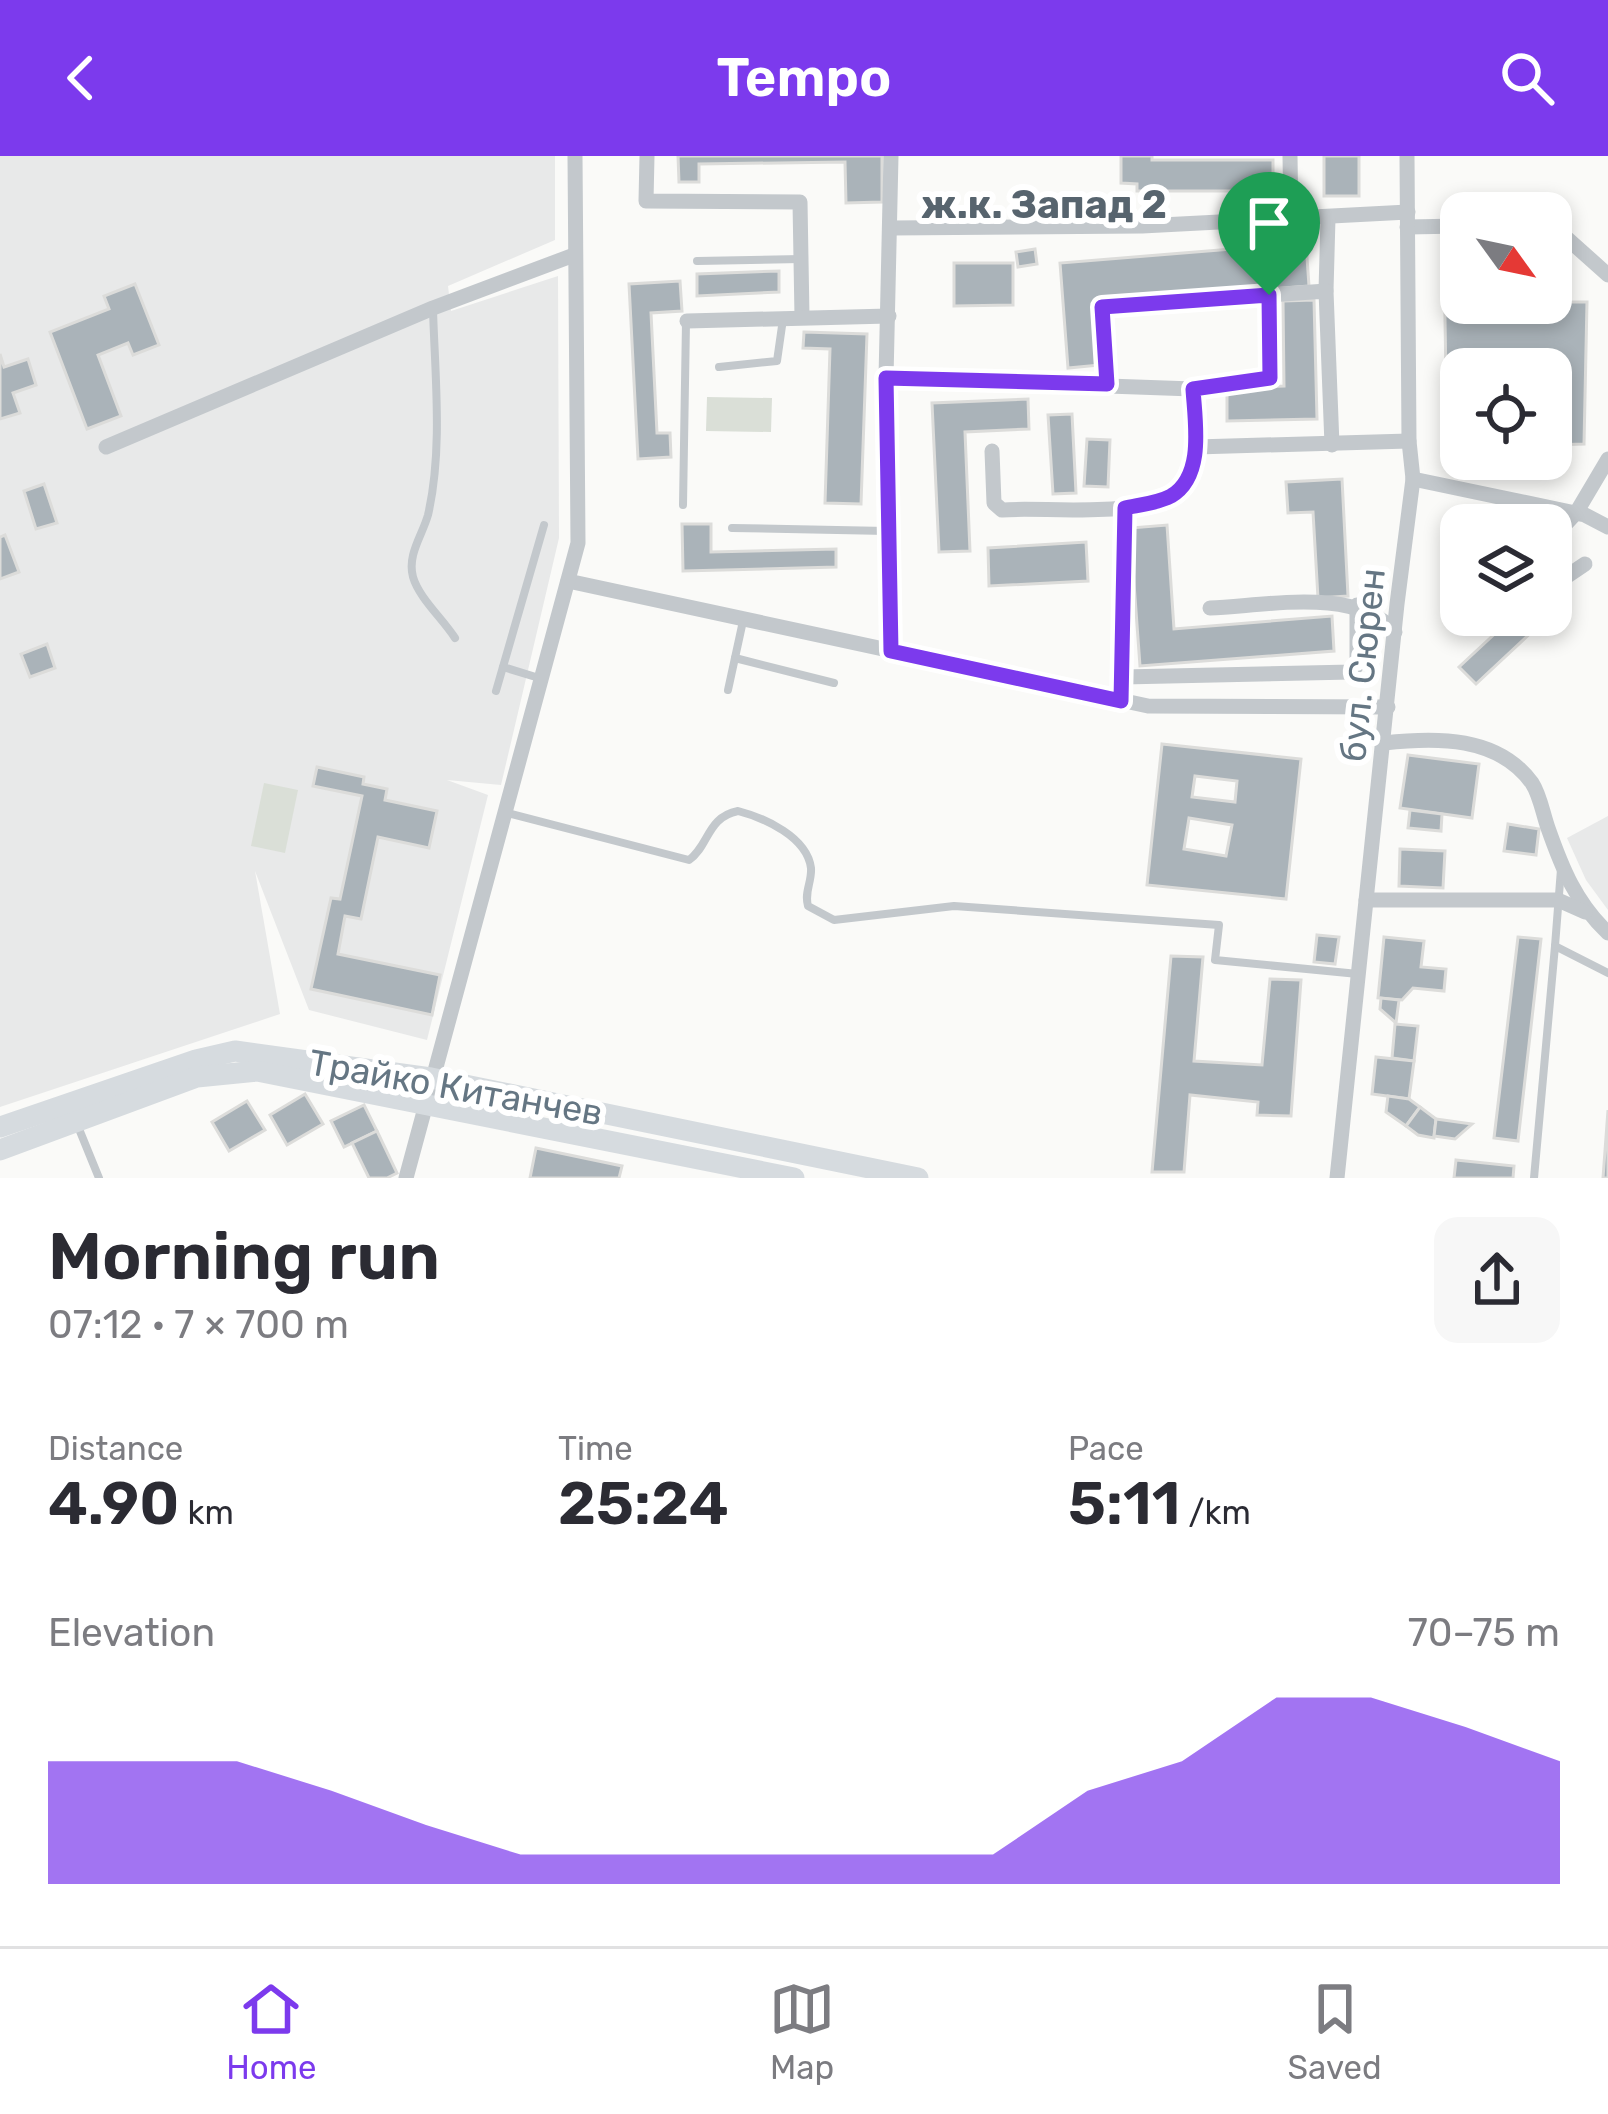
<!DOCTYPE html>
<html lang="en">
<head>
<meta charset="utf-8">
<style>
  :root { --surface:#fff; --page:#f7f7f7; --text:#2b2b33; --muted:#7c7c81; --line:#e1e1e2; --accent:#7c3aed }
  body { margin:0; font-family:Rubik,sans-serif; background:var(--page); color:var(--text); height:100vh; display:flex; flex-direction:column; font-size:45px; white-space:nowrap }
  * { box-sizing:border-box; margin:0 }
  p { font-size:39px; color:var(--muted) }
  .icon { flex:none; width:66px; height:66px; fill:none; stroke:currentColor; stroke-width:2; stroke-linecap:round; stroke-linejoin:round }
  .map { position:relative; height:1022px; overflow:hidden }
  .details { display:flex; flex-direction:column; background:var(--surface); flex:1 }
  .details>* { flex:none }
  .needle { width:78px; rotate:123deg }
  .tools { position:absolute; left:1440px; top:36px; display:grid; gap:24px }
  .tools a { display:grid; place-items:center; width:132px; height:132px; border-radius:24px; background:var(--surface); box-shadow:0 6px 18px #0003; font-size:60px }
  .pin { position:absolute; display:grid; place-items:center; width:102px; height:102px; color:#fff; margin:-123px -51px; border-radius:50% 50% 50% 0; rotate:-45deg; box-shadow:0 0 12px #0007 }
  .pin .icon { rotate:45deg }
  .round { display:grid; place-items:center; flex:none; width:126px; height:126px; border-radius:24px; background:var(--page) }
  .summary { display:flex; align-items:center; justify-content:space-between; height:204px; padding:0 48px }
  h1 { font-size:66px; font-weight:600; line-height:90px }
  .figures { display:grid; grid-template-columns:repeat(3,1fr); gap:18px; height:204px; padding:12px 48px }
  .figures div { display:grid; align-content:center }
  .figures b { font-size:60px; font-weight:600 }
  .figures small { font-size:33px; font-weight:400 }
  .figures p { font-size:33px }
  .chart { height:336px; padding:24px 48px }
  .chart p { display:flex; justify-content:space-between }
  .chart svg { width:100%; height:216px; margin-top:12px; fill:var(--accent); opacity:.7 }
  header { display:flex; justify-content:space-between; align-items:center; height:156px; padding:0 48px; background:var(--accent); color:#fff; font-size:54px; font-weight:600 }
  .tab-bar { display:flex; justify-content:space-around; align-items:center; height:168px; border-top:3px solid var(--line); background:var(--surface); font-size:33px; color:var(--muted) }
  .tab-bar a { display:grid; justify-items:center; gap:6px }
  .tab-bar .selected { color:var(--accent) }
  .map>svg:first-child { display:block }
  .built { fill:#e8e9e9 }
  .green { fill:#dadfd7 }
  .building { fill:#aab3b9; stroke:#dcdcda; stroke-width:3; fill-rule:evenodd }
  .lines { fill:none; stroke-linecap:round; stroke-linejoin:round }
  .lane { stroke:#c3c8cc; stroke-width:8 }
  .street { stroke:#c3c8cc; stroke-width:15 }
  .secondary { stroke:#d6dbdf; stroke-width:21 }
  .route-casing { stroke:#fff; stroke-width:24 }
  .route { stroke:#7c3aed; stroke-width:15 }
  .labels { text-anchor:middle; stroke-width:12; stroke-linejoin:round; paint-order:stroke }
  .street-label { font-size:36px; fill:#657683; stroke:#fff }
  .neighbourhood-label { font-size:39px; font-weight:bold; fill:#57646e; stroke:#fff }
</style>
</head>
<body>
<header><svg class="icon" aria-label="back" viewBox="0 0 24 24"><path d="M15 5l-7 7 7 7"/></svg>Tempo<svg class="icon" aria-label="search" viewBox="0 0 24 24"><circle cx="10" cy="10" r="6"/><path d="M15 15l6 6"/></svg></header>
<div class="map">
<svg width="1608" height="1022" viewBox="0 0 1608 1022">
  <rect width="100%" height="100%" fill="#fafaf8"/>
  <g class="built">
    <polygon points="0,0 555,0 555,84 448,130 451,155 558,120 559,382 501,629 447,624 488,639 427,884 309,854 255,715 280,858 0,951"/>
    <polygon points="1608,660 1608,754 1586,724 1567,682"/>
  </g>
  <g class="green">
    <polygon points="707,241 772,242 771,276 706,275"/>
    <polygon points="264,627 298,634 285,697 251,690"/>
  </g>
  <g class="building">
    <polygon points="678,0 882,0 882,46 846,47 845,6 699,8 699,26 679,26"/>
    <polygon points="1121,0 1152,0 1152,4 1273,4 1273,35 1137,35 1137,28 1121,27"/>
    <rect x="1324" y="0" width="35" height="40"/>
    <polygon points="1306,87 1309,130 1095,147 1100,209 1068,212 1060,107"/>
    <polygon points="1035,93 1037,108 1018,111 1016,96"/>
    <polygon points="1444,105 1461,105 1461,147 1551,147 1551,106 1556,106 1556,146 1587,146 1584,288 1551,289 1551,213 1461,213 1461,280 1447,281"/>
    <polygon points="954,107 1013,107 1013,149 954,150"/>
    <polygon points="779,115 779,136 697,140 697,118"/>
    <polygon points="680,125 682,155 651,157 657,277 670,277 671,301 638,303 629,128"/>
    <polygon points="135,128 159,189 133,199 128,187 98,199 121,260 87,273 50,176 109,153 104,140"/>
    <polygon points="1314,144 1317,263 1227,265 1227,232 1284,230 1283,145"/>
    <polygon points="804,176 867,178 861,348 825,347 830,193 803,192"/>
    <polygon points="0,198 4,211 28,203 36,229 13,237 20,257 0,263"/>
    <polygon points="1028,243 1029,273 965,276 970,395 939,396 932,247"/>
    <polygon points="1072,258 1076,337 1053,338 1048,259"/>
    <polygon points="1087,283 1110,284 1108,331 1084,330"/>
    <polygon points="1342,323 1348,440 1318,442 1313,356 1288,357 1286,326"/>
    <polygon points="44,328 57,367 36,373 24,335"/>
    <polygon points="1528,355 1542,369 1513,369"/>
    <polygon points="682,368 711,368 711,396 836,393 836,411 683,415"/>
    <polygon points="1167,369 1174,473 1332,460 1334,495 1140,510 1130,372"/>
    <polygon points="5,379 19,416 0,423 0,381"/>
    <polygon points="1086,386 1088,425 989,430 988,392"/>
    <polygon points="1515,459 1521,459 1535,473 1476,528 1459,511"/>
    <polygon points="47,488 55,512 30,521 21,498"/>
    <path d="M1162,588L1301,603L1286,743L1147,729ZM1195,620L1237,625L1235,646L1192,641ZM1189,662L1232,669L1226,700L1184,693Z"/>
    <polygon points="1408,599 1479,608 1472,662 1400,652"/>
    <polygon points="317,611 364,621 363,628 387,633 385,644 437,655 429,692 378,681 361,763 345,760 338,798 440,819 432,859 311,833 331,742 340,743 362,640 313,630"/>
    <polygon points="1410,654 1442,658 1441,675 1408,672"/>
    <polygon points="1508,668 1539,673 1536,699 1504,695"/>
    <polygon points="1400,693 1445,695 1443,732 1399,730"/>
    <polygon points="1317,779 1339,781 1335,808 1314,806"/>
    <polygon points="1384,781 1424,785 1421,811 1446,813 1444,835 1413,832 1402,844 1378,842"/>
    <polygon points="1518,781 1541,783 1518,985 1494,982"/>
    <polygon points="1171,800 1203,801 1194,905 1262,909 1270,823 1301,824 1291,960 1257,959 1258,946 1190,939 1184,1016 1152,1016"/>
    <polygon points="1381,842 1399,844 1396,867 1380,853"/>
    <polygon points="1395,868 1418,870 1414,905 1392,902"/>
    <polygon points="1376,901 1414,905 1409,943 1372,938"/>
    <polygon points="305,938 323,968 287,989 270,959"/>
    <polygon points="1388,940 1409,943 1420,951 1406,970 1386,956"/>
    <polygon points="247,945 265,974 229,995 212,966"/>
    <polygon points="364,949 377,975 344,991 331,965"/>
    <polygon points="1420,951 1436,963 1434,982 1418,979 1406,970"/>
    <polygon points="1608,954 1608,1022 1603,1022"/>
    <polygon points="1436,963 1472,968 1455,983 1434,980"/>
    <polygon points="377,975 397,1017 387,1022 369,1022 352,987"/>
    <polygon points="536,992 622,1010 619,1022 530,1022"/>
    <polygon points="1456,1004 1514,1010 1513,1022 1454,1022"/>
  </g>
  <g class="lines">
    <g class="lane">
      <polyline points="697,105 801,103"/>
      <path d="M433,154C435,220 443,294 428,359C422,380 407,399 413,421C419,442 443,463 455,482"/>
      <polyline points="719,211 777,205 783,163"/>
      <polyline points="683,349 686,166"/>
      <polyline points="732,372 887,375"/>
      <polyline points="735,502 834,527"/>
      <polyline points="503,511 539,522"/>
      <polyline points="728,534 743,465"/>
      <polyline points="496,535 544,369"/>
      <path d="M504,656L689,704C709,690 707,661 738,655C765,662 807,681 811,712C812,726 804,736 808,750L834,764L954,750L1219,769L1215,804L1358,818"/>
      <polyline points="1555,790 1561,713"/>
      <polyline points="77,968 99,1022"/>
      <polyline points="1534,1022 1555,790 1608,817"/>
    </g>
    <g class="street">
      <polyline points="647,0 646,45 800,46 802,161"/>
      <polyline points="1290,0 1291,64"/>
      <polyline points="1551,68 1608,119"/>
      <polyline points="1407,71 1461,70"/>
      <polyline points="892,72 1142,70 1408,56"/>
      <polyline points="1326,135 1328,62"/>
      <polyline points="687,165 889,160"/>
      <polyline points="886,222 1193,233 1270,222 1269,139"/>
      <polyline points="1107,228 1102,151 1326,135 1332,289"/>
      <polyline points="106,291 433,152 574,99"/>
      <polyline points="1196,291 1409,285"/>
      <path d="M992,295L994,347L1002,354C1045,350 1160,366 1186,327C1202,302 1195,260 1193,233"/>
      <polyline points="1413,323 1585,359 1608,371"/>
      <polyline points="1551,384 1576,357 1608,303"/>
      <polyline points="568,425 1148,550 1388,551"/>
      <polyline points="1551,431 1585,408"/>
      <path d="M1210,452C1265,450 1356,430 1395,476"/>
      <polyline points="891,495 886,222 891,0"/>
      <polyline points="1123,521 1352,516 1357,509 1357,449"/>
      <polyline points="1121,545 1125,352"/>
      <path d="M1384,587C1436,581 1498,580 1532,627C1540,639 1543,658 1548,672C1562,712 1576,747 1608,777"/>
      <polyline points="1366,744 1558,744 1585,756"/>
      <polyline points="406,1022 578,387 575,0"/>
      <polyline points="1337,1022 1397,448 1413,323 1409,285 1407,0"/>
    </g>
    <g class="secondary">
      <polyline points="0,971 196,904 235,895 431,922 918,1022"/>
      <polyline points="0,994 197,921 257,915 794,1022"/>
    </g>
  </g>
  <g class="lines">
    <g class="route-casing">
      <path id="route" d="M1269,139L1270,222L1193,233C1195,266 1205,320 1171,340C1158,347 1139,349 1125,352L1121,545L891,495L886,222L1107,228L1102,151Z"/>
    </g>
    <use href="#route" class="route"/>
  </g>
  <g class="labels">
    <g class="street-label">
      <text transform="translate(1362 509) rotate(-84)" y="13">бул. Сюрен</text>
      <text transform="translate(456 931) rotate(10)" y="13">Трайко Китанчев</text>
    </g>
    <g class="neighbourhood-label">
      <text x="1044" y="62">ж.к. Запад 2</text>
    </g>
  </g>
</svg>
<div class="tools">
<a><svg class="needle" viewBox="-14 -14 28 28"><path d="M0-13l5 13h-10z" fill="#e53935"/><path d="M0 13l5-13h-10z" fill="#7c7c81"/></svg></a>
<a><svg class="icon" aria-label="locate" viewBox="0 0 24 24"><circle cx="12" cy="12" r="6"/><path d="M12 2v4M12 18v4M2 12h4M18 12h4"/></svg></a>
<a><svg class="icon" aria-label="layers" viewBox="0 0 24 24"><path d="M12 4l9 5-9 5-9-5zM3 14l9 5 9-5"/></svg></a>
</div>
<div class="pin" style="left:1269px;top:139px;background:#1e9e55"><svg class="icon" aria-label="arrive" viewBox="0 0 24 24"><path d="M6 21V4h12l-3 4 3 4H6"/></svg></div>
</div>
<section class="details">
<div class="summary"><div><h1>Morning run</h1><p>07:12 · 7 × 700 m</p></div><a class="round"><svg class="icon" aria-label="share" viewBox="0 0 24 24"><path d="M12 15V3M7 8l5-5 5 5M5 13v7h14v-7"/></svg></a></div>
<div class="figures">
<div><p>Distance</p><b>4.90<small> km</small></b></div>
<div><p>Time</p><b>25:24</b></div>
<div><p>Pace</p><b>5:11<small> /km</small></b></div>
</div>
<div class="chart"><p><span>Elevation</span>70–75 m</p>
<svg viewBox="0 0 160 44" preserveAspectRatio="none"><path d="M0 44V19L10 19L20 19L30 25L40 32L50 38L60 38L70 38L80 38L90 38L100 38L110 25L120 19L130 6L140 6L150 12L160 19V44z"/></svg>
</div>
</section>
<nav class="tab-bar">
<a class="selected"><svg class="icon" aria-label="home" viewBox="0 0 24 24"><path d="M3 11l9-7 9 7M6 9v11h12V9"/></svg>Home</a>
<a><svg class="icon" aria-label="map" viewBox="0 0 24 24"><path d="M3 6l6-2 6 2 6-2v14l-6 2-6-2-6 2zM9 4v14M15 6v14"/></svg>Map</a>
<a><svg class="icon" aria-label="saved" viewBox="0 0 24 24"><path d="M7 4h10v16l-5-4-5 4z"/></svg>Saved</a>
</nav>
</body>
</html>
